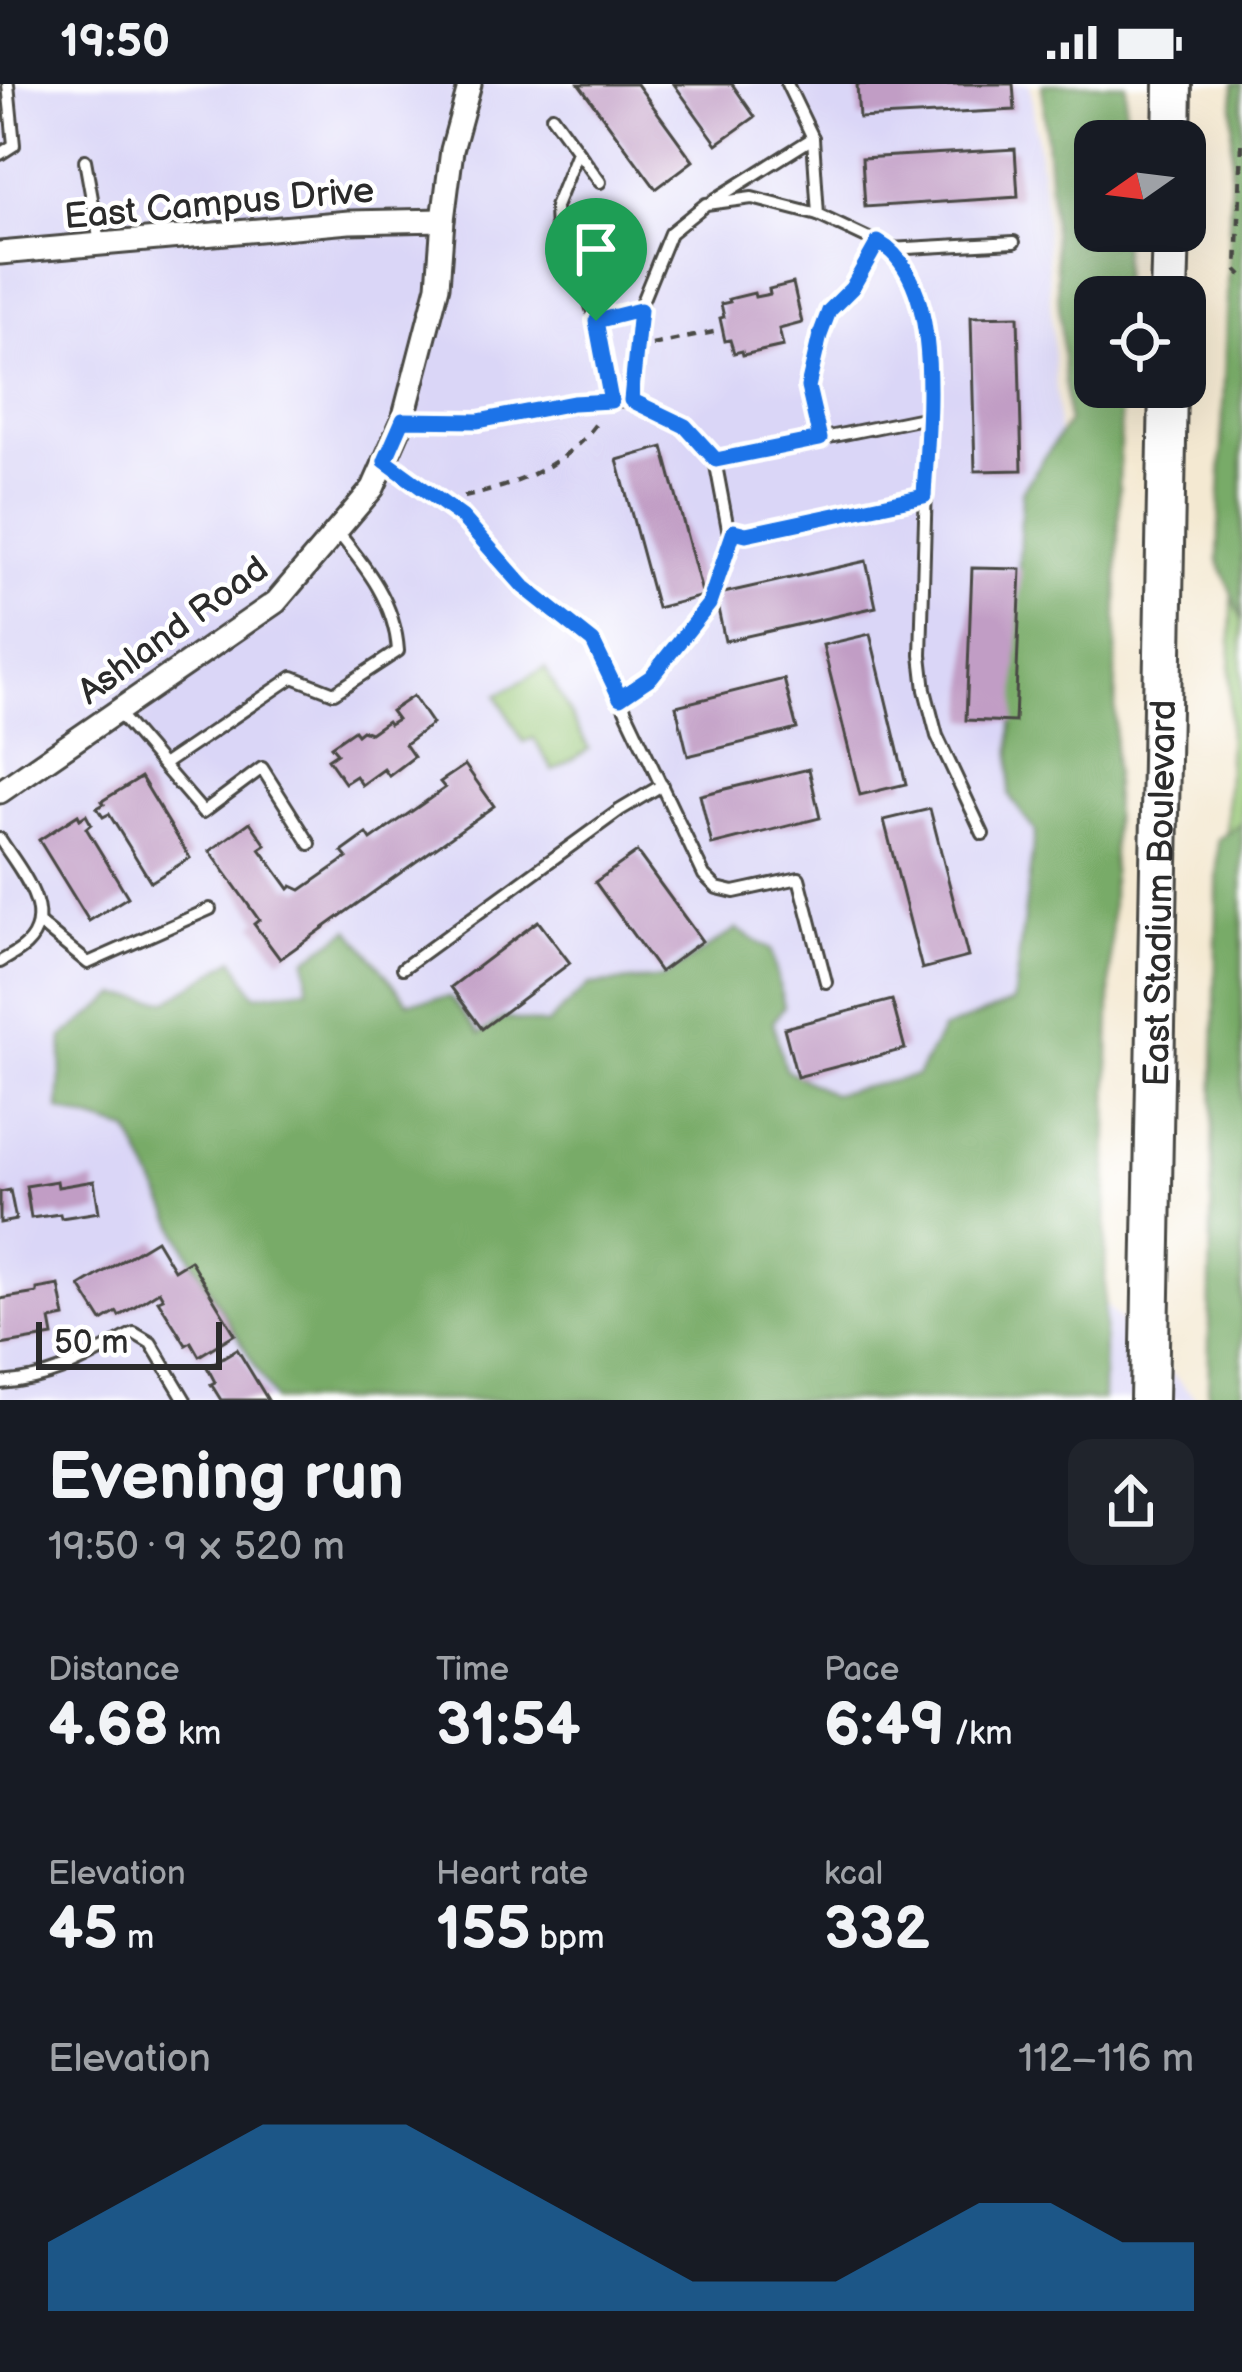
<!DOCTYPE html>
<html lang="en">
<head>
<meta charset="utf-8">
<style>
  :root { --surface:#171b24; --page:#20242c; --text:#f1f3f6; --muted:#9ea1a6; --accent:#1f6fb2 }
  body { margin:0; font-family:"Balsamiq Sans",sans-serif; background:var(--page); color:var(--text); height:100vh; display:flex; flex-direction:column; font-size:45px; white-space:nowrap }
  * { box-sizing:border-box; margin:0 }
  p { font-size:39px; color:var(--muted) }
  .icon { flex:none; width:66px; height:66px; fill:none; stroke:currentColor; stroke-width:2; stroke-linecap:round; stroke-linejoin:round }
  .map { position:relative; height:1316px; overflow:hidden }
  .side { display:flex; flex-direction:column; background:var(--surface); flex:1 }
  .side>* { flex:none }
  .needle { width:78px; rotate:256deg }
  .tools { position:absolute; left:1074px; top:36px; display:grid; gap:24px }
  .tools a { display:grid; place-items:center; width:132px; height:132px; border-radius:24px; background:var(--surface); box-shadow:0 12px 48px #0002; font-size:60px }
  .scale { position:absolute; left:36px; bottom:30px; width:186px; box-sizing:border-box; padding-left:12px; border:6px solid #2b2b2b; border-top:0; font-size:33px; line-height:42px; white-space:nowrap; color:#2b2b2b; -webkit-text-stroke:9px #fff; paint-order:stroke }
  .pin { position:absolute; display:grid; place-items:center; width:102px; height:102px; color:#fff; margin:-123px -51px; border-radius:50% 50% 50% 0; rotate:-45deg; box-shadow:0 0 12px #0007 }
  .pin .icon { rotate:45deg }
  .round { display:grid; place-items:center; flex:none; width:126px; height:126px; border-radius:24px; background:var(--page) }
  .headline { display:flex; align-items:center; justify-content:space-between; height:204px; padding:0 48px }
  h1 { font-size:66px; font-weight:700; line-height:90px }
  .stats { display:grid; grid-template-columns:repeat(3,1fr); gap:18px; height:204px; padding:12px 48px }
  .stats div { display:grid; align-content:center }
  .stats b { font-size:60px; font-weight:700 }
  .stats small { font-size:33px; font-weight:400 }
  .stats p { font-size:33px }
  .chart { height:336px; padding:24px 48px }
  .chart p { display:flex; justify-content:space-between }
  .chart svg { width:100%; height:216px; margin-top:12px; fill:var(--accent); opacity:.7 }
  .status { display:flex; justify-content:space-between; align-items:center; height:84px; padding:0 60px; background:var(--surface); direction:ltr }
  .status svg { height:33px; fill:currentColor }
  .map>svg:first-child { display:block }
  .built { fill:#dad6f7 }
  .green { fill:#96c676; stroke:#607850; stroke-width:3 }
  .forest { fill:#78ab67; stroke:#526b49; stroke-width:3 }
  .building { fill:#c19dc5 }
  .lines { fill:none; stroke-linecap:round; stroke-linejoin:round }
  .lane-casing { stroke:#494844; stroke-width:16 }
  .street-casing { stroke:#494844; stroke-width:27 }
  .primary-casing { stroke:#494844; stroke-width:42 }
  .path { stroke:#494844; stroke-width:4.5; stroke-dasharray:9 9; stroke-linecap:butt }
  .lane { stroke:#fff; stroke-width:10 }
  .street { stroke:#fff; stroke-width:21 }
  .primary { stroke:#fff; stroke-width:36 }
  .route-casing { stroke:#fff; stroke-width:24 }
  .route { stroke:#1a73e8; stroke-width:15 }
  .labels { text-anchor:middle; stroke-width:9; stroke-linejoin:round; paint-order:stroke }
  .street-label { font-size:36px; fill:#2b2b2b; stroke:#fff }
</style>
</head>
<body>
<div class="status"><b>19:50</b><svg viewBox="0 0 49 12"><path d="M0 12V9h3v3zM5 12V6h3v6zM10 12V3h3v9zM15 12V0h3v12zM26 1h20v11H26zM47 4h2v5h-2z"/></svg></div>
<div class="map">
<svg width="1242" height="1316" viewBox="0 0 1242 1316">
  <rect width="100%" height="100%" fill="#fff"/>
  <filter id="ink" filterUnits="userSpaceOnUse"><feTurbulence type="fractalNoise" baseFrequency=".00833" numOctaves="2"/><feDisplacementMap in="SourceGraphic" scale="24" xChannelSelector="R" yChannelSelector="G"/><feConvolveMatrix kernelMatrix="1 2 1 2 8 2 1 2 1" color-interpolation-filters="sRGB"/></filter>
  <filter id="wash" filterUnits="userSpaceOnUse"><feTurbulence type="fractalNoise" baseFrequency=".004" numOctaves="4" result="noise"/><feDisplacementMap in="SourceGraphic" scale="48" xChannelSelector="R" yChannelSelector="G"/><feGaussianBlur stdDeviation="2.7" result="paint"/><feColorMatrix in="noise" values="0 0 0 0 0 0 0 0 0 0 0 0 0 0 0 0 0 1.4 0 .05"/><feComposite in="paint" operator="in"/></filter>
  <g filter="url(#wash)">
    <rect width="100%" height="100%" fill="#f4e9d2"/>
    <polygon class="built" points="0,0 1030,0 1044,114 1071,541 1074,1188 1197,1316 0,1316"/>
    <g class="green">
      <polygon points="1242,118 1242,1316 1212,1316"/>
      <polygon points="545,584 589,665 553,687 534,654 523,658 497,611"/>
    </g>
    <g class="forest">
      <polygon points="1042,0 1126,0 1125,57 1095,57 1095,147 1123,147 1122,213 1095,213 1095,303 1121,303 1103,1316 275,1316 188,1168 129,1047 59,1026 63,953 117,911 168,917 234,875 255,911 308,904 306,875 350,845 408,918 450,913 480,950 504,934 546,941 589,901 663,894 736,845 771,866 784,922 773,938 785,985 832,1010 917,992 942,946 1013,918 1035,748 1009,711 1022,407 1068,338"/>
      <polygon points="1234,0 1242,0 1242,536 1218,475"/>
      <polygon points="1242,740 1242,1316 1208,1316 1218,755"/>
    </g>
    <g id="blocks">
      <g class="building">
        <polygon points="579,0 637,0 693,77 656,105"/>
        <polygon points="674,0 732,0 755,33 717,60"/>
        <polygon points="857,0 1013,0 1015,26 859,34"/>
        <polygon points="1015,65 1018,113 865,123 862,74"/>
        <polygon points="793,199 802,239 779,245 783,262 743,271 742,267 734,269 730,256 725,257 720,234 724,233 721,220 730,218 729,215 754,209 755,213 770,210 769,205"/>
        <polygon points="1018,232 1022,386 975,387 971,233"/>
        <polygon points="663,363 703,512 657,524 617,376"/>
        <polygon points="866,477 876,523 725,557 715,511"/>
        <polygon points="972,484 1021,485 1015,638 966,636"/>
        <polygon points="870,550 906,700 860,711 823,561"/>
        <polygon points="784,595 797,645 688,672 676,622"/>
        <polygon points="413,612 432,640 405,660 414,673 389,692 384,685 362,701 356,692 345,699 328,675 337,669 331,662 354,646 357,650 362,646 370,649 387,637 389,640 397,635 391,627"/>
        <polygon points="465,681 494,722 280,875 254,840 259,836 210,767 250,738 266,761 260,765 289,805 292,802 301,806 347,774 342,768 367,750 371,756 445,704 440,698"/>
        <polygon points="809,685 820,734 712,761 700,711"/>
        <polygon points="141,693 190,774 151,798 109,730 103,733 97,724 104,720 102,717"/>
        <polygon points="930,725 968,873 922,885 884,736"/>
        <polygon points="78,731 80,735 86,731 91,740 86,744 128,813 89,837 39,756"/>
        <polygon points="637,768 702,857 660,888 595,798"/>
        <polygon points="538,837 570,879 482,945 451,903"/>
        <polygon points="892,916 905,965 797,993 784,944"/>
        <polygon points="57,1097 58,1103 94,1097 99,1128 61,1134 60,1130 31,1134 26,1102"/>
        <polygon points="10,1106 16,1136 0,1139 0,1108"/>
        <polygon points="156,1156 174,1186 190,1176 235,1250 199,1272 191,1258 186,1261 158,1216 163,1214 159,1207 119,1232 117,1228 102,1237 80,1202"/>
        <polygon points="59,1201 65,1233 50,1236 53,1252 1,1261 0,1215 37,1209 37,1205"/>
        <polygon points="237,1265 268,1316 221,1316 211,1300 215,1298 207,1283"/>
      </g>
    </g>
  </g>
  <g filter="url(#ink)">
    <use href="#blocks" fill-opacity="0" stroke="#494844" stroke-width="3"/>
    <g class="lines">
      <g class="lane-casing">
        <g id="lane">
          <polyline points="552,32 600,98"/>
          <polyline points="577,68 555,123 556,148 580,188 596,237 611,317"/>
          <polyline points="0,70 14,61 8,0"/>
          <polyline points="85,76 100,159"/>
          <polyline points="714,116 813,54"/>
          <polyline points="890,165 1014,158"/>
          <polyline points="596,237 641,226"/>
          <polyline points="631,316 641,220 670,149 706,120 752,114 818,131"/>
          <polyline points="928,333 921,571 925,606 937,652 983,750"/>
          <polyline points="403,336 478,337 573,319 631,316 685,342 715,376 728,445 746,450 924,412"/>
          <polyline points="715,376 928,333 928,266 918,208 890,165 818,131 813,54 787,0"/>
          <polyline points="385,377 462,432 524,503 593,558 704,791 717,804 734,808 799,794 826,898"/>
          <polyline points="117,628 203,728 262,684 310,760"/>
          <path d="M163,681L293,593L334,609L398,567C395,518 366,483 336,446"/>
          <path d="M0,755C18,784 59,829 26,861C19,868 8,873 0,878"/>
          <polyline points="39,839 88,879 210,825"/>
          <polyline points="403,884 620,726 662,701"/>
          <path d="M0,1299C56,1295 86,1275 134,1249L151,1259L185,1316"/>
        </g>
      </g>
      <g class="street-casing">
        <g id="street">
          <polyline points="0,169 349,138 443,136"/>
          <polyline points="0,708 276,518 373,404 403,336 438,202 443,136 452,66 470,0"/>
        </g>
      </g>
      <g class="primary-casing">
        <g id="primary">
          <polyline points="1172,57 1173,0"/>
          <polyline points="1169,213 1171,147"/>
          <path id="s1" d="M1149,1316L1168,303"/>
        </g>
      </g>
      <g class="path">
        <polyline points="1242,60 1237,186 1242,191"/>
        <polyline points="652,261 723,246"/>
        <polyline points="816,337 808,303 820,251 829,227 852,204 868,175"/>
        <path d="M464,413C517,401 569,381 600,334"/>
        <path d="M635,604C683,573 712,515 730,462"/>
      </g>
      <use href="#lane" class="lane"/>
      <use href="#street" class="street"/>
      <use href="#primary" class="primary"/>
    </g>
  </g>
  <g class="lines" filter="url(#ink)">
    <g class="route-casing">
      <path id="route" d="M878,158C947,196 927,345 924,412L746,450L734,447L709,520L651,593L620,614L593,558L524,503L462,433L385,377L403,336L478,337L573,319L611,317L596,237L640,226L631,316L685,342L716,376L820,355L808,303L820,251L829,227L852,204Z"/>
    </g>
    <use href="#route" class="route"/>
  </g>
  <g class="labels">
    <g class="street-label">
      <text transform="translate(219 118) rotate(-5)" y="13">East Campus Drive</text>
      <text transform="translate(172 545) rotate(-36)" y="13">Ashland Road</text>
      <text dy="13" stroke="none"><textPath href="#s1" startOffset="507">East Stadium Boulevard</textPath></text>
    </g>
  </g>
</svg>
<div class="tools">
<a><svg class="needle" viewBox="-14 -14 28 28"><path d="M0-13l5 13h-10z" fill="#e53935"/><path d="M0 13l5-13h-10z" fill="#9ea1a6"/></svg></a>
<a><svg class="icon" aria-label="locate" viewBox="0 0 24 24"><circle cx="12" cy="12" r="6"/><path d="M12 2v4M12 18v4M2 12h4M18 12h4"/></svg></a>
</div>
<div class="scale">50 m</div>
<div class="pin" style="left:596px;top:237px;background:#1e9e55"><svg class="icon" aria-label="arrive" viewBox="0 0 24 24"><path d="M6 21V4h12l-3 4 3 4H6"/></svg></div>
</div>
<section class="side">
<div class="headline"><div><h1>Evening run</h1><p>19:50 · 9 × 520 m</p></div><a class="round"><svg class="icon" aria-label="share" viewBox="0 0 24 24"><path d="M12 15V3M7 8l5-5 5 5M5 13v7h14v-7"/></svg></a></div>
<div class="stats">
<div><p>Distance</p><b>4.68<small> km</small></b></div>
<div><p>Time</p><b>31:54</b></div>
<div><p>Pace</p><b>6:49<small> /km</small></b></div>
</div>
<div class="stats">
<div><p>Elevation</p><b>45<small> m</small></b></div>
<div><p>Heart rate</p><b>155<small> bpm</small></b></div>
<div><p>kcal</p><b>332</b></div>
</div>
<div class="chart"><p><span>Elevation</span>112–116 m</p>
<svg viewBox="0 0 160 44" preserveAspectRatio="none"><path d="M0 44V30L10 22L20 14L30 6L40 6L50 6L60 14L70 22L80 30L90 38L100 38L110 38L120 30L130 22L140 22L150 30L160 30V44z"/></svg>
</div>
</section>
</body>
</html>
